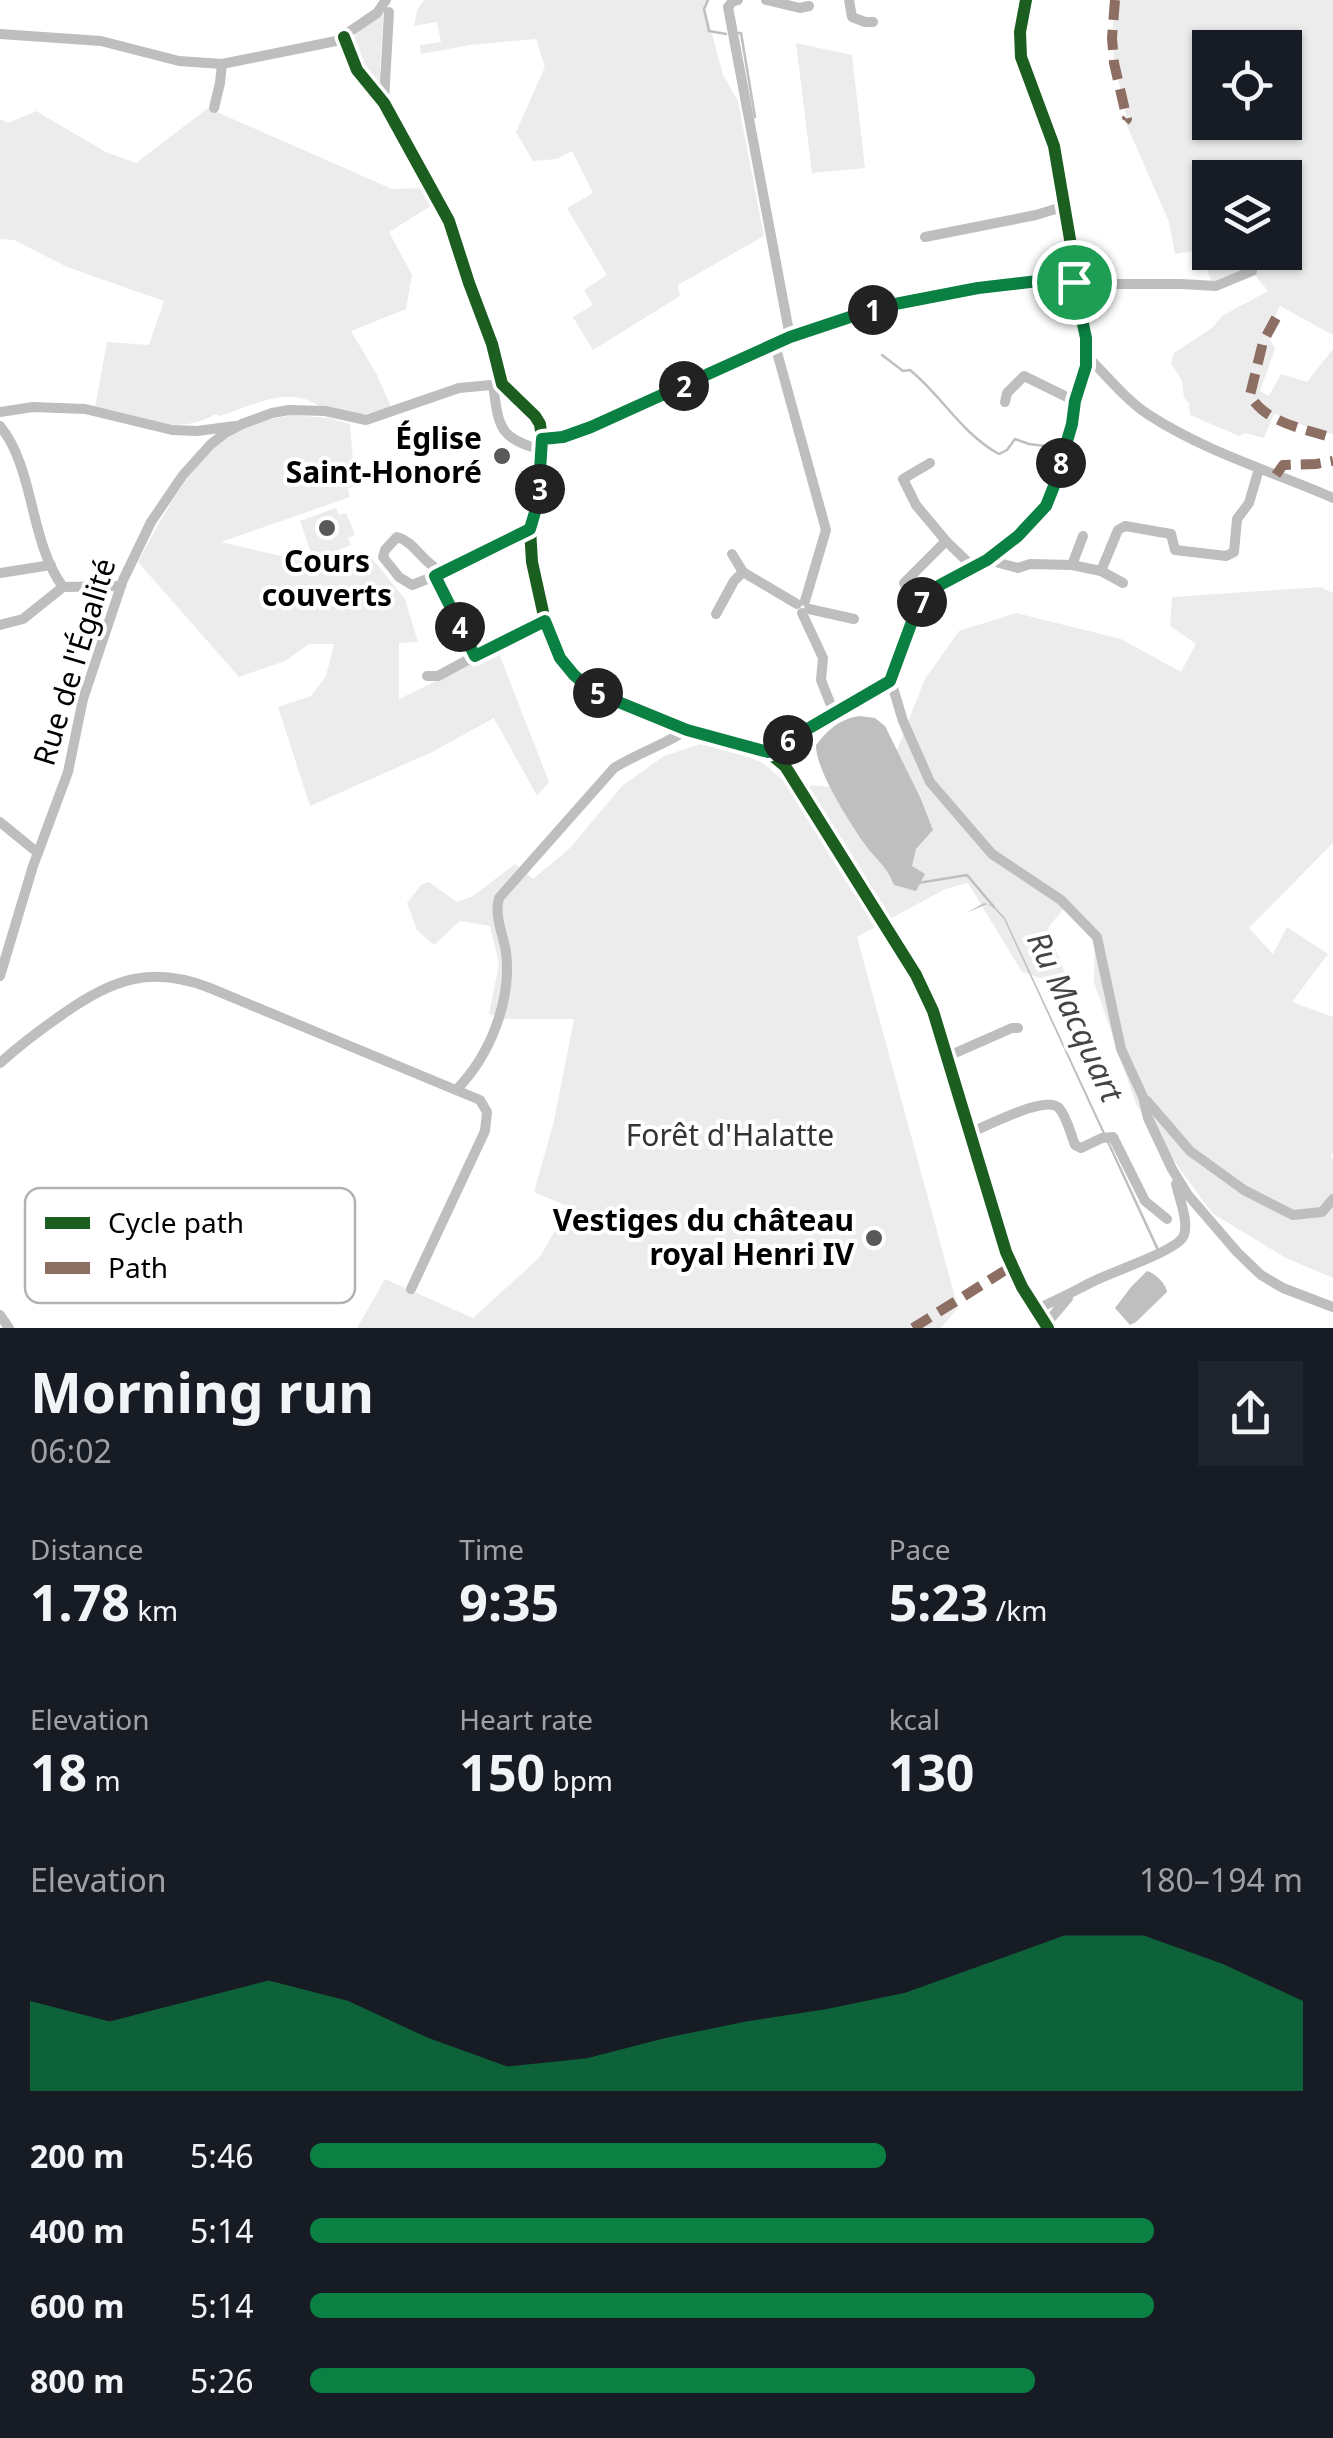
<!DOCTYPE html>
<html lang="en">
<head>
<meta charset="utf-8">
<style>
  :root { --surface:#171b24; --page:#20242c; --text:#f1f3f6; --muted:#9ea1a6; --accent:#0b8043 }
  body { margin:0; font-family:"Noto Sans",sans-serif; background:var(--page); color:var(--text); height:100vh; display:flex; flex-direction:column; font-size:38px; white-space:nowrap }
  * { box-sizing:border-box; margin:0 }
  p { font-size:32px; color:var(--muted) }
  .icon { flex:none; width:55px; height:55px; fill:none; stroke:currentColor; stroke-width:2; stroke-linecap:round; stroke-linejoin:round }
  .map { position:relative; height:1328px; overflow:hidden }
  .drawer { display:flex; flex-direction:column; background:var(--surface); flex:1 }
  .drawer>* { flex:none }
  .tools { position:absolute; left:1192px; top:30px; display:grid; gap:20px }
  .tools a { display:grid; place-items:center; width:110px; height:110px; border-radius:0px; background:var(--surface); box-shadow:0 2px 8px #0004; font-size:50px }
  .pin { position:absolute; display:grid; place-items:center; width:85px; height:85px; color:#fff; margin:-42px; border:5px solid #fff; border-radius:50%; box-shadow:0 2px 10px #0007 }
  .km { position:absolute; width:50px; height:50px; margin:-25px; border-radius:50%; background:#222; color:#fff; font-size:28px; line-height:50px; text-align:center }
  .round { display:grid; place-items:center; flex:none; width:105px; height:105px; border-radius:0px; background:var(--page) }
  .summary { display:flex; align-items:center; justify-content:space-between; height:170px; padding:0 30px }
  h1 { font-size:55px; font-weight:700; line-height:75px }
  .figures { display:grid; grid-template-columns:repeat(3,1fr); gap:15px; height:170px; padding:10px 30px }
  .figures div { display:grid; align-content:center }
  .figures b { font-size:50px; font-weight:700 }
  .figures small { font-size:28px; font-weight:400 }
  .figures p { font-size:28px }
  .chart { height:280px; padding:20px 30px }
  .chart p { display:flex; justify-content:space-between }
  .chart svg { width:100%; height:180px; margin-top:10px; fill:var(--accent); opacity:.7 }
  ul { padding:0 30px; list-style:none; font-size:32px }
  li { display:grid; grid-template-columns:160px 120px 1fr; align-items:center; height:75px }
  li i { height:25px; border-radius:12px; background:var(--accent) }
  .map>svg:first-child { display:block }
  .green { fill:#ececec; fill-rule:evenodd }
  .water { fill:#bfbfbf }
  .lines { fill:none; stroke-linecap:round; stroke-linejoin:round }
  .stream { stroke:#bfbfbf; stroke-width:2.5 }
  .minor { stroke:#bebebe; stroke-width:10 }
  .quiet { stroke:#8d6e63; stroke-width:10; stroke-dasharray:20 10; stroke-linecap:butt }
  .cycleway-casing { stroke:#fff; stroke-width:19 }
  .cycleway { stroke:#1b5e20; stroke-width:12 }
  .route-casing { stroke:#fff; stroke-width:20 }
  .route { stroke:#0b8043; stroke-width:12 }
  .poi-dot { fill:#595959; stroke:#fff; stroke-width:4 }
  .labels { text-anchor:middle; stroke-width:8; stroke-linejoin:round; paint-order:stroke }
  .poi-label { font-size:30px; font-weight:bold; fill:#000; stroke:#fff; text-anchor:end }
  .street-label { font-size:30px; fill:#000; stroke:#fff }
  .park-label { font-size:30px; fill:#333; stroke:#fff }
  .water-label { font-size:32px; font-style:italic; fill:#444; stroke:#fff }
  .key { fill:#fff; stroke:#b2b2b2; stroke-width:2.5 }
  .key-label { font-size:28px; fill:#000 }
</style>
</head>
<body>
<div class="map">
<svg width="1333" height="1328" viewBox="0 0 1333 1328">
  <rect width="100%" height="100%" fill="#fff"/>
  <g class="green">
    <polygon points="424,0 709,0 704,4 723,75 738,101 764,236 678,285 680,296 593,350 573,317 593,305 584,290 607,275 567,208 593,193 572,151 557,159 533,161 516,132 545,67 536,39 470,45 421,54 420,45 441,42 437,22 414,26 417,10"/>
    <path d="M1115,0H1333V335L1280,306L1267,334L1275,349L1260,391L1269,396L1281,374L1307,382L1333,349V434L1320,432L1274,414L1264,438L1245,433L1239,436L1190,415L1189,403L1184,398L1182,381L1171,363L1174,353L1212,328L1222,316L1268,291L1252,271L1214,286L1198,250L1175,254L1169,222L1125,121L1127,119L1114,62L1112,38ZM1210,48H1285V122H1210ZM1210,178H1285V252H1210Z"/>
    <path d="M384,8L380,67L383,85H374C363,72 343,50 358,32C366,23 377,18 384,8Z"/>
    <polygon points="796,43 852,55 865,168 812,173"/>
    <path d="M208,108L392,189L426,188L437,202L389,232L412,275L406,309L351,331L377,375L391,407L362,415L322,409C292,382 251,407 219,416L215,414C179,437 133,418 95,407L107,342L149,345L164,301L67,267L14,240L0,239V119L8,123L36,111L106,152L136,163Z"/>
    <path d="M292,415L329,418L350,424L355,486L348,489L350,497L221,542L310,563L371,557L405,599L418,642L399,643V699L498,651L549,782L537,796L494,718L432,752L310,806L278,707L311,696L326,676L334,644H309L285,661L239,677L138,562C160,520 192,460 232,434C250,422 272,419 292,415Z"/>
    <polygon points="336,508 339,515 346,513 355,535 348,538 351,545 313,559 300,521"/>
    <polygon points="1321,587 1333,593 1333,843 1249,928 1273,954 1287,927 1328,954 1292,1002 1333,1017 1333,1153 1331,1157 1333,1159 1333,1278 1286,1258 1212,1213 1182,1172 1136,1104 1094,982 1095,929 1064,908 1048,928 1066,977 1053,982 1022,972 968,883 945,889 857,937 958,1308 941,1328 357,1328 385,1279 473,1318 539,1258 569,1207 534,1192 554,1121 574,1019 505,1019 489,1014 499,964 490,926 460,921 434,945 417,930 407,903 421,885 429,882 457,902 473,896 515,864 533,879 570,848 622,786 664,756 701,744 733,751 761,762 782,779 804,791 812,785 831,787 867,847 888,870 894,885 911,866 916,849 933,830 921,798 896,752 925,679 959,631 1016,613 1121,639 1181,672 1196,644 1170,626 1172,597"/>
  </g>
  <g class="water">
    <path d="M859,716L875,718L885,726L921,799L933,830L916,849L912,866L925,874L916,891L894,885C886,865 878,862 866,846C851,825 815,769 816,745C828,730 839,719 859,716Z"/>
    <polygon points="984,903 994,906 1005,918 1160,1251 1157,1251 1004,919 993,907 987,904 966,913"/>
    <path d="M1147,1271C1155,1273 1166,1284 1167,1292L1136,1322L1130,1325L1115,1308L1131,1287Z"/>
  </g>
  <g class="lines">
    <g class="stream">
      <polyline points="708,0 704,9 709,31 726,34"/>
      <polyline points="738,33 741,33 755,117"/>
      <path d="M882,355L903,371L910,370C942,396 962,434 999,454L1007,450L1015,439L1029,444L1060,448"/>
      <polyline points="918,883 967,875 994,907"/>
    </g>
    <g class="minor">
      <polyline points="738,0 733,1 728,7 790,337"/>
      <polyline points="766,0 800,8 809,6"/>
      <polyline points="849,0 852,17 865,22 873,22"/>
      <polyline points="0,34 101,41 179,61 222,64 336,41 377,13 386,0"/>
      <polyline points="344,37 357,70 384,103 449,221 469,283 492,344 502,384 535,416 540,424 542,439 541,480 538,503 530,529 532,562 545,621 560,657 574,675 594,691 687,730 768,752 785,766 916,975 933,1011 1006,1252 1022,1287 1048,1328"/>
      <polyline points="384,101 389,12"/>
      <polyline points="214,108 220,83 222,64"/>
      <polyline points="925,237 1036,215 1065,206"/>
      <polyline points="1075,283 1092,300"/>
      <polyline points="775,345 826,530 805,601"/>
      <path d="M1087,356C1107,376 1126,400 1149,415C1206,452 1271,471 1333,498"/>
      <path d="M493,385C499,427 498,438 542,450"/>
      <polyline points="1005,402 1007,393 1024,376 1075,401"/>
      <polyline points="0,412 33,407 85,409 172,430 197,431 235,426"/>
      <path d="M0,426C35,469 29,541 63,587"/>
      <polyline points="542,439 563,437 591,427 790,337 890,305 978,288 1047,280 1087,284 1181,284 1216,286 1252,271"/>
      <polyline points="930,463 903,479 916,505 946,541"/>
      <path d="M397,537C412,541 420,557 433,566L435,576L412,585L399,577L383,557L385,550Z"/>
      <polyline points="732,554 743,572 797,604"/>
      <polyline points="993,556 999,563 1018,568 1030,564 1072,565 1101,571 1118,530 1125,526 1171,534 1175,550 1226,556 1234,552 1237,519 1249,503 1259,469"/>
      <polyline points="1072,565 1083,536"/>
      <polyline points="1101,571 1123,583"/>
      <polyline points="0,573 51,565"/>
      <polyline points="63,587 121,586"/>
      <polyline points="909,588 904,583 946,541 973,567"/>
      <polyline points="809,609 854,619"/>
      <polyline points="802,613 823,658 821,680 834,713"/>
      <polyline points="716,614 734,581 743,572"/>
      <polyline points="0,625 23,619 63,587"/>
      <polyline points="475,656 545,621"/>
      <polyline points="427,676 438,676 475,656 435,576 530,529"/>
      <polyline points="891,681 903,721 930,782 992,854 1061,900 1097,937 1121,1049 1143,1097 1148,1118 1172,1169 1188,1195 1237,1252 1261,1275 1283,1288 1333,1307"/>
      <polyline points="768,752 891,681 917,608 940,585 987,560 1019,536 1046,506 1054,486 1072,424 1075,401 1086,366 1085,338 1074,282 1072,251 1054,146 1021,57 1020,32 1026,0"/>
      <polyline points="0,822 38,853"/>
      <polyline points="0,976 33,866 68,772 83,699 123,580 151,522 183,475 210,445 225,433 242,424 272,413 289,410 325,411 366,420 459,388 502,384"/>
      <polyline points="946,1057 1012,1028 1018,1028"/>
      <path d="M0,1063C20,1045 41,1029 63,1014C112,979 151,965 210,988L480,1100L487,1112L485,1131L411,1289"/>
      <path d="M456,1090C490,1056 512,1000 506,952C503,934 494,916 499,898L614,768C638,753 664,745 687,730"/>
      <polyline points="1147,1101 1190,1151 1244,1190 1293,1215 1322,1212 1333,1199"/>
      <path d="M969,1133C986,1127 1046,1094 1059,1108C1067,1117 1071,1135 1075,1145L1081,1148L1102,1138L1113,1137L1145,1201L1167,1219"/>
      <path d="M1036,1309C1056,1301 1074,1291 1092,1282C1111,1272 1174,1252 1183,1237C1190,1224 1179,1198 1176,1184"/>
      <polyline points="0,1315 9,1328"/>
      <polyline points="1046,1324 1068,1298"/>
    </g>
    <g class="quiet">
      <polyline points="1115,0 1112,38 1114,63 1127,119 1125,121"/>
      <path d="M1276,318L1263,342L1250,395C1265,423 1305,429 1333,438"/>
      <polyline points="1276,475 1283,465 1316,464 1333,461"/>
      <polyline points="913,1328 1012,1266"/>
    </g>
    <g class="cycleway-casing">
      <g id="cycleway">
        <polyline points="344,37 357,70 384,103 449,221 469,283 492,344 502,384 535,416 540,424 542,439 541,480 538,503 530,529 532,562 545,621 560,657 574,675 594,691 687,730 768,752 785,766 916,975 933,1011 1006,1252 1022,1287 1048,1328"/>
        <polyline points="768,752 891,681 917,608 940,585 987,560 1019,536 1046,506 1054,486 1072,424 1075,401 1086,366 1085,338 1074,282 1072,251 1054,146 1021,57 1020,32 1026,0"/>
      </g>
    </g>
    <use href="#cycleway" class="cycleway"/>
  </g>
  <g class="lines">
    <g class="route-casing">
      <polygon id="route" points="1047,280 1074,282 1086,338 1086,366 1075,401 1072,424 1054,486 1046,506 1018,536 987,560 940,585 917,608 890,681 768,752 687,730 594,692 574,675 560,658 545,621 475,656 435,576 530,529 538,502 542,439 563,437 591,427 790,337 856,315 890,305 978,288"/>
    </g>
    <use href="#route" class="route"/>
  </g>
  <g class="poi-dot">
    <circle cx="502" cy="456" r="10"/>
    <circle cx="327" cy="528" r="10"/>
    <circle cx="874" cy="1238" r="10"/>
  </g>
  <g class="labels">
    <g class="poi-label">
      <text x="482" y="449">Église<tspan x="482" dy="34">Saint-Honoré</tspan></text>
      <text x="327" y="572" text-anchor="middle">Cours<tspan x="327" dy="34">couverts</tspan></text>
      <text x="854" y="1231">Vestiges du château<tspan x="854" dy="34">royal Henri IV</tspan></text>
    </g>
    <g class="street-label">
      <text transform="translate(75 662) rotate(-73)" y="10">Rue de l'Égalité</text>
    </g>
    <g class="park-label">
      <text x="730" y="1146">Forêt d'Halatte</text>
    </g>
    <g class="water-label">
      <text transform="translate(1075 1017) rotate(65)" y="11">Ru Macquart</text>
    </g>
  </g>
  <rect x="25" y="1188" width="330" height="115" rx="15" class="key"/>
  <rect x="45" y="1217" width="45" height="12" fill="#1b5e20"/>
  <rect x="45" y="1262" width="45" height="12" fill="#8d6e63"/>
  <g class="key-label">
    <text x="108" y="1233">Cycle path</text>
    <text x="108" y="1278">Path</text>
  </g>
</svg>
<div class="tools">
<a><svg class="icon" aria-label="locate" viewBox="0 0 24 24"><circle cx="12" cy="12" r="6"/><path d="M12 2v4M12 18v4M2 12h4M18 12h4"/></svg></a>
<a><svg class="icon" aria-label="layers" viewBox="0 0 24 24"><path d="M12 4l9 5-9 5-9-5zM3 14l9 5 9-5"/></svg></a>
</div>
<div class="pin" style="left:1074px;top:282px;background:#1e9e55"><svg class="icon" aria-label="arrive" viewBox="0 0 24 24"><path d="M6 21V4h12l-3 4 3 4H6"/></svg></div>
<b class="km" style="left:873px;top:310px">1</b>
<b class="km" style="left:684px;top:386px">2</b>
<b class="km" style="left:540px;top:489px">3</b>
<b class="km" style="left:460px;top:627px">4</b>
<b class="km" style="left:598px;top:693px">5</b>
<b class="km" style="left:788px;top:740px">6</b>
<b class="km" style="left:922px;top:602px">7</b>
<b class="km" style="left:1061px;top:463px">8</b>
</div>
<section class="drawer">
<div class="summary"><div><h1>Morning run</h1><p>06:02</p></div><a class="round"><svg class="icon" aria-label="share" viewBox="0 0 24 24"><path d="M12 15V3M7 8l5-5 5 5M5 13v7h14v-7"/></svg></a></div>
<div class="figures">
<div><p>Distance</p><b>1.78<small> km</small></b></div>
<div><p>Time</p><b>9:35</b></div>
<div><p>Pace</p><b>5:23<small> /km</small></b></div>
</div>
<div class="figures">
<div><p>Elevation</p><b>18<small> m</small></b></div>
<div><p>Heart rate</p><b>150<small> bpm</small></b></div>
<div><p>kcal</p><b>130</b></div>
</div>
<div class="chart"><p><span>Elevation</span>180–194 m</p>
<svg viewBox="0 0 160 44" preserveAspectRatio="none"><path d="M0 44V22L10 27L20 22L30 17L40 22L50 31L60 38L70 36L80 31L90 27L100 24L110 20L120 13L130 6L140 6L150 13L160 22V44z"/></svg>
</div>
<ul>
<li><b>200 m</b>5:46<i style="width:58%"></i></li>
<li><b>400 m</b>5:14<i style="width:85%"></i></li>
<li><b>600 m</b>5:14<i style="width:85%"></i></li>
<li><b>800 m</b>5:26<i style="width:73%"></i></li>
</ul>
</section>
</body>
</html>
